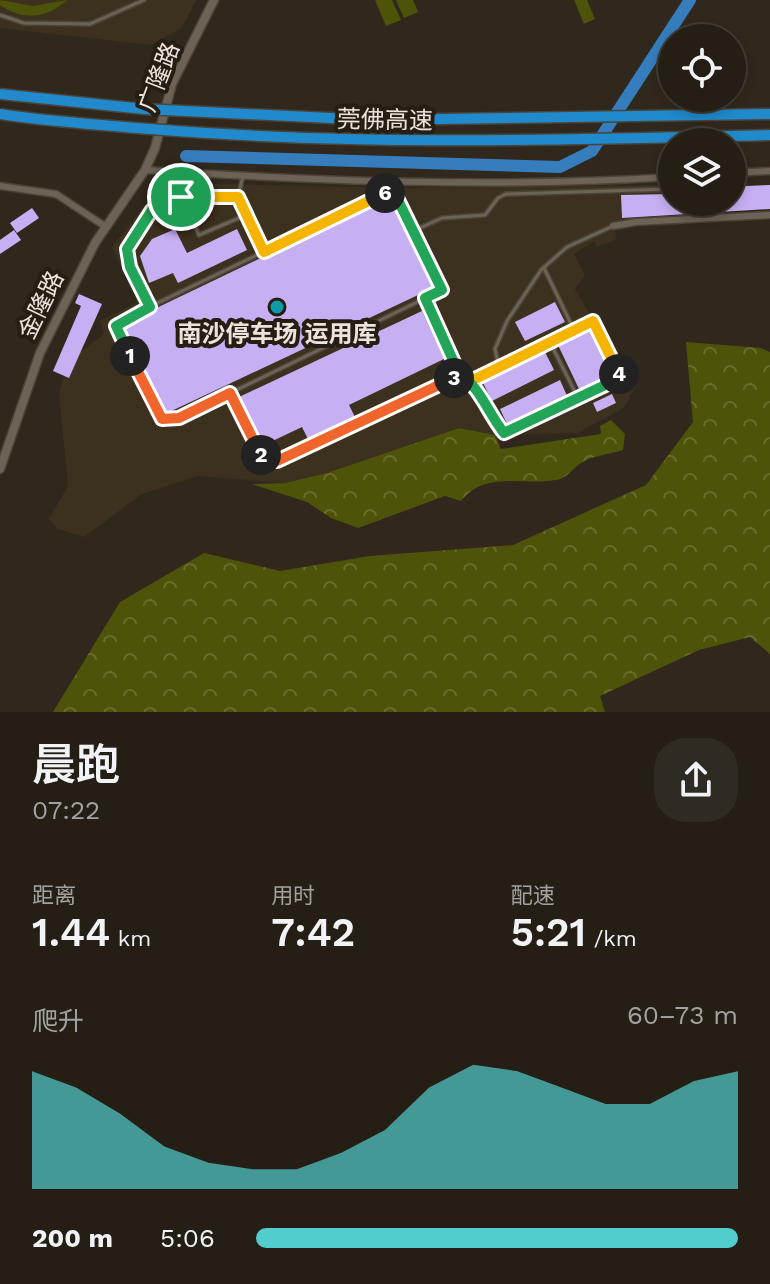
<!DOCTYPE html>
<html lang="zh">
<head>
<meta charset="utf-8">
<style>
  :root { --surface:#241e15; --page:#302b22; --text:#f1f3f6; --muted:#a3a2a0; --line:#413c34; --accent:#52cdce }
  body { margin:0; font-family:"Work Sans","Noto Sans SC",sans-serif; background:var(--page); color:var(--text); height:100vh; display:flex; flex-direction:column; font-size:30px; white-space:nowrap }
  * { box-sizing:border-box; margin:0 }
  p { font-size:26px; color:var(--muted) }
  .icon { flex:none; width:44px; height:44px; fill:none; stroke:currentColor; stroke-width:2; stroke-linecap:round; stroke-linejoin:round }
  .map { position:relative; height:712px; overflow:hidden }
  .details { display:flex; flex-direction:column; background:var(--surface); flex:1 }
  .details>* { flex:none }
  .buttons { position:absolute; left:658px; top:24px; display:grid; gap:16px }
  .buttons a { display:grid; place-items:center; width:88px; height:88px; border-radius:50%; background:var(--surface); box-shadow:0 4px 12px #0003,0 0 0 2px var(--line); font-size:40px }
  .pin { position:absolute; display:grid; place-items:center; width:68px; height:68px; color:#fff; margin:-34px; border:4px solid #fff; border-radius:50%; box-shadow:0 2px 8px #0007 }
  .km { position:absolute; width:40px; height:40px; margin:-20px; border-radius:50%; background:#222; color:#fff; font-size:22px; line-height:40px; text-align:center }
  .round { display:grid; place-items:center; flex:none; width:84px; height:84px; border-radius:32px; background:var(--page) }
  .overview { display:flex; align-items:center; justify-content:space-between; height:136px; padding:0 32px }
  h1 { font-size:44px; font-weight:600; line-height:60px }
  .metrics { display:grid; grid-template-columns:repeat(3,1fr); gap:12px; height:136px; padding:8px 32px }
  .metrics div { display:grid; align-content:center }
  .metrics b { font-size:40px; font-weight:600 }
  .metrics small { font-size:22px; font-weight:400 }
  .metrics p { font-size:22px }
  .chart { height:224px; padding:16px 32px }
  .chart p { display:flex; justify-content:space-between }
  .chart svg { width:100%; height:144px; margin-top:8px; fill:var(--accent); opacity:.7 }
  ul { padding:0 32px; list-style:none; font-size:26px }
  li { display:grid; grid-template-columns:128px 96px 1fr; align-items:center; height:60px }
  li i { height:20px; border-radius:10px; background:var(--accent) }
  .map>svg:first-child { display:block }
  .built { fill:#3c301e }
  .forest { fill:url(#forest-crowns) }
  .garden { fill:#4d5309 }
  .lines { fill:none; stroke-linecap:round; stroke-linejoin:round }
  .river { stroke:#367dbe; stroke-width:12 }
  .building { fill:#c7aff3 }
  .service-casing { stroke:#4a4439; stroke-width:6 }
  .minor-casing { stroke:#4a4439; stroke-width:9 }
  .secondary-casing { stroke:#4a4439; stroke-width:11 }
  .service { stroke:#6c6255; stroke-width:3 }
  .minor { stroke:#6c6255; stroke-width:6 }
  .secondary { stroke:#6c6255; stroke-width:8 }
  .motorway-bridge-casing { stroke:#4a4439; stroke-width:13; stroke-linecap:butt }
  .motorway-bridge { stroke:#208acd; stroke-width:10 }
  .split-1-casing { stroke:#fff; stroke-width:16 }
  .split-2-casing { stroke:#fff; stroke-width:16 }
  .split-3-casing { stroke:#fff; stroke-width:16 }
  .split-4-casing { stroke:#fff; stroke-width:16 }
  .split-5-casing { stroke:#fff; stroke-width:16 }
  .split-6-casing { stroke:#fff; stroke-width:16 }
  .split-7-casing { stroke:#fff; stroke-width:16 }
  .split-1 { stroke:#22a559; stroke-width:10 }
  .split-2 { stroke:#f0652b; stroke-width:10 }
  .split-3 { stroke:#f0652b; stroke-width:10 }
  .split-4 { stroke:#f5b400; stroke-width:10 }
  .split-5 { stroke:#22a559; stroke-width:10 }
  .split-6 { stroke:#22a559; stroke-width:10 }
  .split-7 { stroke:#f5b400; stroke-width:10 }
  .culture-dot { fill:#0f9aa8; stroke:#261e13; stroke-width:3 }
  .labels { text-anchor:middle; stroke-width:8; stroke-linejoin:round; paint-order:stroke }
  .street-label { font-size:24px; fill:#eae4dc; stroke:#261e13 }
  .poi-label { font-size:24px; font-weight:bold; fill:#eae4dc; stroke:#261e13 }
</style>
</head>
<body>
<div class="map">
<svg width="770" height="712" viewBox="0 0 770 712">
  <defs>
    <pattern id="forest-crowns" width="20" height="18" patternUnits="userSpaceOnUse" patternTransform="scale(2)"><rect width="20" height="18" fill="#4d5309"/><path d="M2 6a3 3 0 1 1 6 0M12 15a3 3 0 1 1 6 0" fill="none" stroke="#676c2c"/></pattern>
  </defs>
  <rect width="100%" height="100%" fill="#30281c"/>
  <g class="built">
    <polygon points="0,0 196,0 182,28 151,45 0,28"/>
    <polygon points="180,183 402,188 672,185 672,202 689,202 689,215 612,221 617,239 597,247 594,241 574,254 585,275 575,289 589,313 600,318 619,356 639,379 624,408 578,433 495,435 459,428 327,473 285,483 198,476 142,494 84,537 58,529 49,519 68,486 59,395 63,378 71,359 104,334 100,321 138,302 112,247 147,202"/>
  </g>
  <g class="forest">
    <polygon points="686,342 761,348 770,352 770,654 750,637 699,650 600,696 605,712 53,712 120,602 204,553 280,571 370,556 513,545 646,485 693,422"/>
    <path d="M611,420L625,434L623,450C610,454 592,456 581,463C571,469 568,479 555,480C521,486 486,470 461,501L445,496L358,528L331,518L307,502L252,484L285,483L327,473L459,428L495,435L501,449L601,434L600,426Z"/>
  </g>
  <g class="garden">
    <path d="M0,0L33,6L67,0C47,19 22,21 0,5Z"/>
    <polygon points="375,0 392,0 401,20 386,26"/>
    <polygon points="396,0 413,0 418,12 404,18"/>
    <polygon points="574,0 587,0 595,19 584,24"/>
  </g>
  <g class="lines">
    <polyline class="river" points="186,156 560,167 592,151 690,0"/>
  </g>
  <g class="building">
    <polygon points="732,181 746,181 746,186 770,185 770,209 622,218 621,195 672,194 672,202 732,202"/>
    <polygon points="386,198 391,200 433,288 165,414 121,325"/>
    <polygon points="32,208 39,218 17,233 10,223"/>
    <polygon points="175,229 187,253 237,229 247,250 178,283 173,273 149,283 140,256 152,239"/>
    <polygon points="14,230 21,240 0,254 0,240"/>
    <polygon points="79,294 102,304 69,378 53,371 81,306 75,303"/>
    <polygon points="555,302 565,322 525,341 515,322"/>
    <polygon points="422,311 444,359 349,405 355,417 308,439 302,427 262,446 239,397"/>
    <polygon points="590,327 613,375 580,391 557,343"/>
    <polygon points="544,350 554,370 492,401 482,381"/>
    <polygon points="560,380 568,398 508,426 500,409"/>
    <polygon points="612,394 616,403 597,412 593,403"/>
  </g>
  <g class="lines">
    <g class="service-casing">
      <g id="service">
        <polyline points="0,15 24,23 90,24 144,0"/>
        <polyline points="243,176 238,197 263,250"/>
        <polygon points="386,193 397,198 442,290 179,418 162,419 116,326 118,322"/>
        <polyline points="181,197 199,235 246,215"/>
        <polyline points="413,231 442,218 485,215 498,198 506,194 672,189"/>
        <polyline points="544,268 574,330"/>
        <path d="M149,305L130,267L127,249C152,194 185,195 238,197"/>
        <polyline points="499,367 495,349 507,321 541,270 567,247 613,226"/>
        <path d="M461,376L471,381C512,361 552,340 593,321L620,378L578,398L550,342"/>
        <polyline points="471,381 487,413 504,433 578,398"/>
        <polyline points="230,393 262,458 270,462 460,375 425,298"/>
      </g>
    </g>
    <g class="minor-casing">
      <g id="minor">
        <path d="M145,170C321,181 496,188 672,177"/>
        <polyline points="732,173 770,171"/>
        <polyline points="0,186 56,194 106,227"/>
        <polyline points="613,226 636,222 770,215"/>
      </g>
    </g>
    <g class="secondary-casing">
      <polyline id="secondary" points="0,469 40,353 95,243 145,170 155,148 172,84 214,0"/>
    </g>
    <use href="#service" class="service"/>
    <use href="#minor" class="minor"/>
    <use href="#secondary" class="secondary"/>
    <g class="motorway-bridge-casing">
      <g id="motorway-bridge">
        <polyline points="0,94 144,109 371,120 770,114"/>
        <path d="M0,114C50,122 101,125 151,129C357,146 563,140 770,135"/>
      </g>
    </g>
    <use href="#motorway-bridge" class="motorway-bridge"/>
  </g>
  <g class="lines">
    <g class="split-1-casing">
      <polyline id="split-1" points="130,356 116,326 150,307 130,267 127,249 152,210 181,197"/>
    </g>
    <g class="split-2-casing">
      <polyline id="split-2" points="130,356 162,419 179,418 230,393 261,455"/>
    </g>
    <g class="split-3-casing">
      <polyline id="split-3" points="261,455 264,460 277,461 454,378"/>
    </g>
    <g class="split-4-casing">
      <polyline id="split-4" points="454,378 460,375 471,381 593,321 619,374"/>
    </g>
    <g class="split-5-casing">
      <path id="split-5" d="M457,369L460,375C478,384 490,416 504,433L620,378L619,374"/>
    </g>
    <g class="split-6-casing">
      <polyline id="split-6" points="385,193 393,193 397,198 442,290 425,298 457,369"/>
    </g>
    <g class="split-7-casing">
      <polyline id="split-7" points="181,197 238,197 264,252 385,193"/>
    </g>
    <use href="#split-1" class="split-1"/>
    <use href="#split-2" class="split-2"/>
    <use href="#split-3" class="split-3"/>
    <use href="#split-4" class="split-4"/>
    <use href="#split-5" class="split-5"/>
    <use href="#split-6" class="split-6"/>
    <use href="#split-7" class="split-7"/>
  </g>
  <circle class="culture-dot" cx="277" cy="307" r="8"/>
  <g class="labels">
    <g class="street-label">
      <text transform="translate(159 77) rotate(-69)" y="8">广隆路</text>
      <text transform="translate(385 120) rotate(1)" y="8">莞佛高速</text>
      <text transform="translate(41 305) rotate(-64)" y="8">金隆路</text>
    </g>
    <g class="poi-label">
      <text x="277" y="342">南沙停车场 运用库</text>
    </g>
  </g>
</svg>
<div class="buttons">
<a><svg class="icon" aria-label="locate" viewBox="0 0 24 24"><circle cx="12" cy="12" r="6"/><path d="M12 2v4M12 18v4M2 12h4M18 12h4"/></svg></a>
<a><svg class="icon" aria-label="layers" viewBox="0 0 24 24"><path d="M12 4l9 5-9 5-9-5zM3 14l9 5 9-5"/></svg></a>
</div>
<div class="pin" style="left:181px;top:197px;background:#1e9e55"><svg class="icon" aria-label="arrive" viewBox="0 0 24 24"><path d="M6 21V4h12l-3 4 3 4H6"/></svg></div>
<b class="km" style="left:130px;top:356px">1</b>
<b class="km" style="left:261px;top:455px">2</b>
<b class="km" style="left:454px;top:378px">3</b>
<b class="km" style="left:619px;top:374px">4</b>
<b class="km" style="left:385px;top:193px">6</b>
</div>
<section class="details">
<div class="overview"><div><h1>晨跑</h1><p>07:22</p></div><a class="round"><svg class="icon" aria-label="share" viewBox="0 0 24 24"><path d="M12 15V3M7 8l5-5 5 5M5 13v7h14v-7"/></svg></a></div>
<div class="metrics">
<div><p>距离</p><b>1.44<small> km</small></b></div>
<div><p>用时</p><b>7:42</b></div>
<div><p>配速</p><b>5:21<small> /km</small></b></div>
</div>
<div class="chart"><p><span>爬升</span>60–73 m</p>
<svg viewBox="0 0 160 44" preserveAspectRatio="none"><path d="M0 44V8L10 13L20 21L30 31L40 36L50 38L60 38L70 33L80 26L90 13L100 6L110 8L120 13L130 18L140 18L150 11L160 8V44z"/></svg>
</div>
<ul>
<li><b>200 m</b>5:06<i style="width:100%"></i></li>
</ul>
</section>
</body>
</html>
